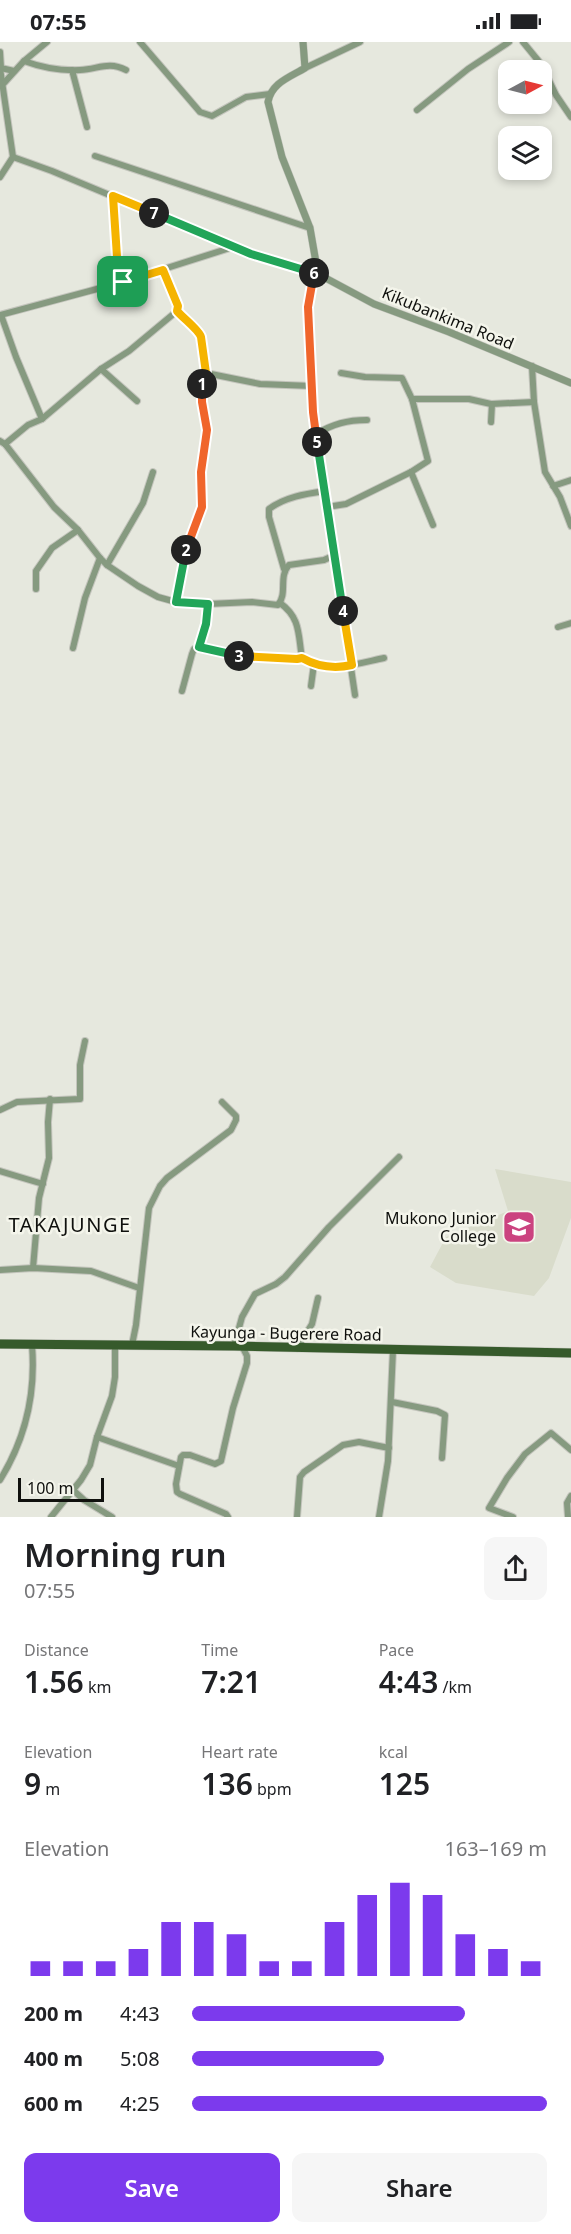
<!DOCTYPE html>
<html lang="en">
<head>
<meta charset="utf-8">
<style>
  :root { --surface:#fff; --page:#f6f6f6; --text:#202124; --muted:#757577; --accent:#7c3aed }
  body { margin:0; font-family:"Noto Sans",sans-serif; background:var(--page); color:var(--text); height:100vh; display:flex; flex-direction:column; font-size:22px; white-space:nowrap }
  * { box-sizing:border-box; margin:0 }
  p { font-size:20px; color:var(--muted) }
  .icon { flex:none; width:33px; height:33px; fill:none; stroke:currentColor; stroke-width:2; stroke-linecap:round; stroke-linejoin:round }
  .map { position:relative; height:1475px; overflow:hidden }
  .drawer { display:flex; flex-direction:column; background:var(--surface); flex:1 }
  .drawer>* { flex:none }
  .needle { width:39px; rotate:83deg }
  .tools { position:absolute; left:498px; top:18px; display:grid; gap:12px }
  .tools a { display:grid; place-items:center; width:54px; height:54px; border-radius:12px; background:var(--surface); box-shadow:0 3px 9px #0003; font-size:30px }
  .scale { position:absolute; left:18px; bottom:15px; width:86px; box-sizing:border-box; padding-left:6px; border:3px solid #0f100d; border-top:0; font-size:16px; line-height:21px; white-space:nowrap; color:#0f100d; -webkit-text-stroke:4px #f4f5eb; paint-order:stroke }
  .pin { position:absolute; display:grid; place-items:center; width:51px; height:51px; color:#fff; margin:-26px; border-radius:12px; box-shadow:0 3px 9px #0006 }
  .km { position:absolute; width:30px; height:30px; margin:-15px; border-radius:50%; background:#222; color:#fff; font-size:16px; line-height:30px; text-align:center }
  .round { display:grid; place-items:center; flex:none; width:63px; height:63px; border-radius:12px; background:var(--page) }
  .summary { display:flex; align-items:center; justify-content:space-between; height:102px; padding:0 24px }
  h1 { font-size:33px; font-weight:600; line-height:45px }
  .figures { display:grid; grid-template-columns:repeat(3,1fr); gap:9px; height:102px; padding:6px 24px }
  .figures div { display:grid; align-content:center }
  .figures b { font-size:30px; font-weight:600 }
  .figures small { font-size:16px; font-weight:400 }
  .figures p { font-size:16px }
  .chart { height:168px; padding:12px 24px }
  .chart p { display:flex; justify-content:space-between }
  .chart svg { width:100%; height:108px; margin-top:6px; stroke:var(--accent); stroke-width:6 }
  .button { display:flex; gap:12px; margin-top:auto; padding:12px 24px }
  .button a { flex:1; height:69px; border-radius:12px; background:var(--accent); color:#fff; font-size:24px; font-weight:600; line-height:69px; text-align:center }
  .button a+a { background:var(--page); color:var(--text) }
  ul { padding:0 24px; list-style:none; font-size:20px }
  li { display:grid; grid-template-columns:96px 72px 1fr; align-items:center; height:45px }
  li i { height:15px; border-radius:8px; background:var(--accent) }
  .status { display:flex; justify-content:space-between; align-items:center; height:42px; padding:0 30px; background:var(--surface); direction:ltr }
  .status svg { height:16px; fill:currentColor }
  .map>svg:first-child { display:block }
  .built { fill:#d9dccb }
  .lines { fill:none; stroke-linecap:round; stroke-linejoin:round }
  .minor-casing { stroke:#c4c5bd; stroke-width:8 }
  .tertiary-casing { stroke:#c4c5bd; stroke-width:8 }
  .primary-casing { stroke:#c4c5bd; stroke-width:10 }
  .minor { stroke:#869a80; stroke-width:6 }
  .tertiary { stroke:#869a80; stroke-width:7 }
  .primary { stroke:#365a2b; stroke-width:9 }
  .split-1-casing { stroke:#fff; stroke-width:12 }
  .split-2-casing { stroke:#fff; stroke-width:12 }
  .split-3-casing { stroke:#fff; stroke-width:12 }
  .split-4-casing { stroke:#fff; stroke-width:12 }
  .split-5-casing { stroke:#fff; stroke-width:12 }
  .split-6-casing { stroke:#fff; stroke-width:12 }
  .split-7-casing { stroke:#fff; stroke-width:12 }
  .split-8-casing { stroke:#fff; stroke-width:12 }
  .split-1 { stroke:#f5b400; stroke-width:8 }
  .split-2 { stroke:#f0652b; stroke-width:8 }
  .split-3 { stroke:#22a559; stroke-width:8 }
  .split-4 { stroke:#f5b400; stroke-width:8 }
  .split-5 { stroke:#22a559; stroke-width:8 }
  .split-6 { stroke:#f0652b; stroke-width:8 }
  .split-7 { stroke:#22a559; stroke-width:8 }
  .split-8 { stroke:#f5b400; stroke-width:8 }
  .labels { text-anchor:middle; stroke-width:5; stroke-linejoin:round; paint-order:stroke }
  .street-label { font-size:16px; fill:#0f100d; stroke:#f4f5eb }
  .poi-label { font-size:16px; fill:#0f100d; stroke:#f4f5eb; text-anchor:end }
  .quarter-label { font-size:20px; letter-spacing:1.5px; fill:#0f100d; stroke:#f4f5eb }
</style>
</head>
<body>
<div class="status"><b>07:55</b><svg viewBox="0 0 49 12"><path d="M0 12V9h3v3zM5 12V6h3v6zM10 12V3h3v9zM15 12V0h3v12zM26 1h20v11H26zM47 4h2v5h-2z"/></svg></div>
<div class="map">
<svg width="571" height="1475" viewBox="0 0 571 1475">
  <rect width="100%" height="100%" fill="#e6e8de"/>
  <polygon class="built" points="495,1127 571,1140 571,1176 549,1236 534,1254 456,1241 430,1225 446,1195 508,1169"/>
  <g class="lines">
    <g class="minor-casing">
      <g id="minor">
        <polyline points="140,0 200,70 212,74 246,55 270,52"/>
        <polyline points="523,0 541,22 556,53 571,75"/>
        <polyline points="0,10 1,26 14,29"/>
        <path d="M24,19C43,26 60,29 80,28C99,27 108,19 126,28"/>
        <polyline points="0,26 13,115"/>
        <polyline points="305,26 360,0"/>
        <polyline points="72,28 87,85"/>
        <polyline points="4,41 24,19 47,0"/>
        <polyline points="417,68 468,27 509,0"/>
        <polyline points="95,114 310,186"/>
        <polyline points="0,135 13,115 52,129 251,212 318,232"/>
        <polyline points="113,154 118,230 119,237 123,240 233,205"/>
        <polyline points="314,231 308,265 313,370 355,653"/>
        <polyline points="177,269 187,281 199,290 206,331 260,342 312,344"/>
        <polyline points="0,273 123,240"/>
        <polyline points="1,273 16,315 42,377"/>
        <polyline points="532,324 534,360 545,430 560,455 571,484"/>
        <polyline points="101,327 137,359"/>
        <polyline points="412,357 469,357 491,362 534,360"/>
        <polyline points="491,380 492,362"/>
        <path d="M316,392C333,382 347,378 367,378"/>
        <path d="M0,399L5,402L54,465L78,488L100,516L107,523L138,544L158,555L176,560L208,562L252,560L278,563C288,551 278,535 289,523L324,518L335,513"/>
        <polyline points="5,402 28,383 42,377 101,327 129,309 177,269 179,264 163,228"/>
        <polyline points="411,430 433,483"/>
        <polyline points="553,444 571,438"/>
        <polyline points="327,465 346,462 411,430 428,419 412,357 402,336 365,335 341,331"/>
        <polyline points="107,523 143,461 153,430"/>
        <path d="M284,527L269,475V467C285,455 305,452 325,449"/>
        <polyline points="36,547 36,529 52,506 78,488"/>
        <polyline points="176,560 187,504 202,465 201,430 207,388 202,347 202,339 206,331"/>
        <path d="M280,561C301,576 298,593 302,616"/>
        <polyline points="558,585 571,581"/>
        <path d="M199,605L248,616L297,617L302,616C329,632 356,622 384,616"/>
        <polyline points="73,606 85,556 100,516"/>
        <polyline points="311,644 314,622"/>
        <polyline points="182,649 192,612 194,607 199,605 206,582 208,562"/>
        <polyline points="0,1068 17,1060 80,1057 80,1023 85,999"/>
        <polyline points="0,1129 43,1142"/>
        <polyline points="33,1226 39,1156 49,1116 48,1080 50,1057"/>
        <polyline points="0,1228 33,1226 91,1229 139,1246"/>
        <polyline points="132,1303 136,1283 149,1166 160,1144 167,1136 231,1088 236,1078 236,1074 222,1060"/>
        <polyline points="234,1304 242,1275 255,1252 276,1242 285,1235 329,1185 399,1115"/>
        <polyline points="297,1306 312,1282 318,1256"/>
        <polyline points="392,1360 437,1369 445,1373 442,1416"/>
        <polyline points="97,1395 179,1424"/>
        <path d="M0,1438C26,1396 36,1352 32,1303"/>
        <polyline points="73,1448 84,1458 112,1475"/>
        <polyline points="51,1475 81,1438 90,1423 97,1395 112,1354 115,1335 115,1303"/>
        <polyline points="228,1475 226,1472 180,1452 177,1450 176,1442 181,1415 183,1413 190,1413 215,1422 221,1419 233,1366 247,1321 247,1314 242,1304"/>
        <polyline points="297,1475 300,1435 304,1430 343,1403 359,1400 389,1406"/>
        <polyline points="379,1475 388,1419 393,1308"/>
        <polyline points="513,1475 489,1466 507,1436 525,1412 551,1391 571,1408"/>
        <polyline points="568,1475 567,1461 571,1454"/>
      </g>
    </g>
    <g class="tertiary-casing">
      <path id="tertiary" d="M303,0L305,26C290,35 271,41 268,60L282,115L310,186L318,232L374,262L449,290L571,341"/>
    </g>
    <g class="primary-casing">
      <polyline id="primary" points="0,1302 234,1304 571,1311"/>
    </g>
    <use href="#minor" class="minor"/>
    <use href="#tertiary" class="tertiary"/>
    <use href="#primary" class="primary"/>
  </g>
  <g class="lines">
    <g class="split-1-casing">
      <path id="split-1" d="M123,240L163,228L178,264L177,269C184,277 199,288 201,295L206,331L202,342"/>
    </g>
    <g class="split-2-casing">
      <polyline id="split-2" points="186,508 202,465 201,430 207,388 202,360 202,342"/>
    </g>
    <g class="split-3-casing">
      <polyline id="split-3" points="186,508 176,560 208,562 206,582 199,605 239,614"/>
    </g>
    <g class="split-4-casing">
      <path id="split-4" d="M239,614L297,617L302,616C318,625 334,627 352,623L343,569"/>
    </g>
    <g class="split-5-casing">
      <polyline id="split-5" points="317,400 343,569"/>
    </g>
    <g class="split-6-casing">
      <polyline id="split-6" points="314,231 308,265 313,370 317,400"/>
    </g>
    <g class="split-7-casing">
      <polyline id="split-7" points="154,171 251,212 314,231"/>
    </g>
    <g class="split-8-casing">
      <polyline id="split-8" points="123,240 119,237 118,230 113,154 154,171"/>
    </g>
    <use href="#split-1" class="split-1"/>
    <use href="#split-2" class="split-2"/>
    <use href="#split-3" class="split-3"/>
    <use href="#split-4" class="split-4"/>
    <use href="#split-5" class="split-5"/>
    <use href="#split-6" class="split-6"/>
    <use href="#split-7" class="split-7"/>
    <use href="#split-8" class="split-8"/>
  </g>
  <defs>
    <g id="school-square" transform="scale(1.725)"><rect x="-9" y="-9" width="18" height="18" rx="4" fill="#cb4380" stroke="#f4f5eb"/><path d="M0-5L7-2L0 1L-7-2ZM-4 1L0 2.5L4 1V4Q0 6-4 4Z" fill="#fff"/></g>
  </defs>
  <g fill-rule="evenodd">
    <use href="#school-square" x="519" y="1185"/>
  </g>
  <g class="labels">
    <g class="street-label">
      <text transform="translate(448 276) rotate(22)" y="6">Kikubankima Road</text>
      <text transform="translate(286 1291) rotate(1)" y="6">Kayunga - Bugerere Road</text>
    </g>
    <g class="poi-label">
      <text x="496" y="1182">Mukono Junior<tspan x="496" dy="18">College</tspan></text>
    </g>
    <g class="quarter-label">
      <text x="70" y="1190">TAKAJUNGE</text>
    </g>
  </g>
</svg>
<div class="tools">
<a><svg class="needle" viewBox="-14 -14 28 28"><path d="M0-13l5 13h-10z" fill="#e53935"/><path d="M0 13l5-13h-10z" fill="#757577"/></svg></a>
<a><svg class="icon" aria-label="layers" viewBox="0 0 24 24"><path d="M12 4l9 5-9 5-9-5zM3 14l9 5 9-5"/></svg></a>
</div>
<div class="scale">100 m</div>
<div class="pin" style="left:123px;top:240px;background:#1e9e55"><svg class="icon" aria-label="arrive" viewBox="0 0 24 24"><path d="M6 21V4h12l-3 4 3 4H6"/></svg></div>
<b class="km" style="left:202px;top:342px">1</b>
<b class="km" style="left:186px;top:508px">2</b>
<b class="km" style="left:239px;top:614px">3</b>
<b class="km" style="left:343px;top:569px">4</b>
<b class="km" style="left:317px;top:400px">5</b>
<b class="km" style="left:314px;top:231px">6</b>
<b class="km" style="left:154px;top:171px">7</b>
</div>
<section class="drawer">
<div class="summary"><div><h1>Morning run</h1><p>07:55</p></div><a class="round"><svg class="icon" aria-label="share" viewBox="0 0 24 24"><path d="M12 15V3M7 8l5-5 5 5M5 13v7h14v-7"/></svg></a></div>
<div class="figures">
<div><p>Distance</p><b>1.56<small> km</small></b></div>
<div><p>Time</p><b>7:21</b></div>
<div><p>Pace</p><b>4:43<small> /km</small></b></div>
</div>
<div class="figures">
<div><p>Elevation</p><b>9<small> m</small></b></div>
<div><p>Heart rate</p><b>136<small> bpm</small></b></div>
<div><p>kcal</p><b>125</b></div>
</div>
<div class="chart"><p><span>Elevation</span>163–169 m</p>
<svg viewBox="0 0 160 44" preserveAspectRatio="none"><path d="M5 44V38M15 44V38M25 44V38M35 44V33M45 44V22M55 44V22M65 44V27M75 44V38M85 44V38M95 44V22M105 44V11M115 44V6M125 44V11M135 44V27M145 44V33M155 44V38"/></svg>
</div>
<ul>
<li><b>200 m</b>4:43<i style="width:77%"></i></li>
<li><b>400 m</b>5:08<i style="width:54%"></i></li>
<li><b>600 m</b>4:25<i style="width:100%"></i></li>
</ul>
<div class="button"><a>Save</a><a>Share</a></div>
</section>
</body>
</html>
